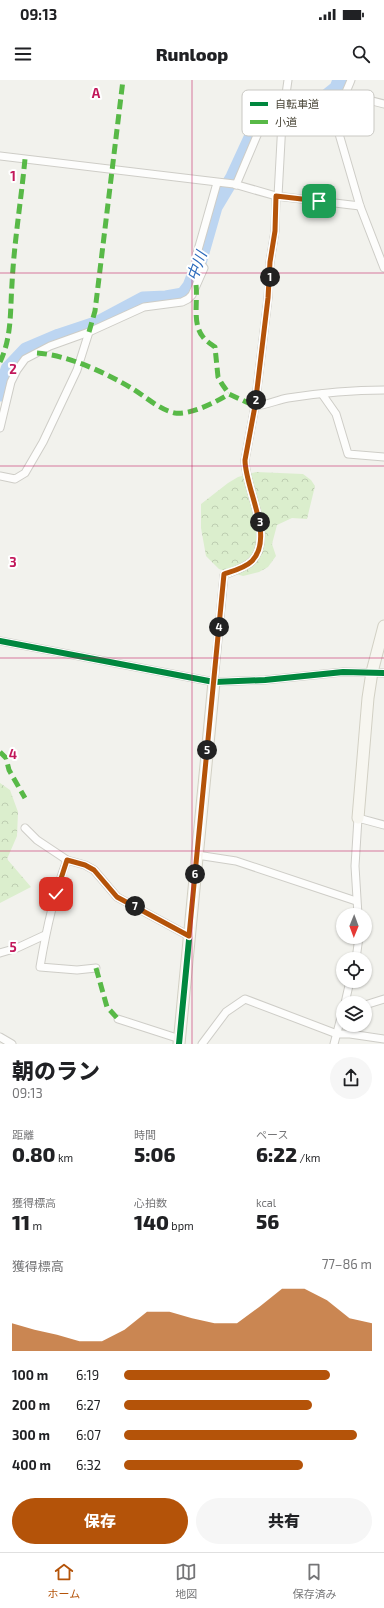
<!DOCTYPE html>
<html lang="ja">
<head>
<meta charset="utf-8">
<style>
  :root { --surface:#fff; --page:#f6f6f6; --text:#202124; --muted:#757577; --line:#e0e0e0; --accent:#b45309 }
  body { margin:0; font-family:"Exo 2","Noto Sans JP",sans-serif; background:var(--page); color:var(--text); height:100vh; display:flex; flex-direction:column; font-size:15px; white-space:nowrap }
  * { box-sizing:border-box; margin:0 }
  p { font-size:13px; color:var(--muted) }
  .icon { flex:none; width:22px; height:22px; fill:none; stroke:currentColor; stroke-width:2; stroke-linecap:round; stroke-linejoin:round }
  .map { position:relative; height:964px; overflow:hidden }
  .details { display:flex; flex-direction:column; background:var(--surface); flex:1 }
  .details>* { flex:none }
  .needle { width:26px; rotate:181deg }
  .fabs { position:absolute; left:336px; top:828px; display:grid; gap:8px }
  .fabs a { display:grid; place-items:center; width:36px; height:36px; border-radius:50%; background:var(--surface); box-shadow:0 1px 3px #0004; font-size:20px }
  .pin { position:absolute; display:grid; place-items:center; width:34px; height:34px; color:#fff; margin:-17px; border-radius:8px; box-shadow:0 2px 6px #0006 }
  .km { position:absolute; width:20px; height:20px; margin:-10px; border-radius:50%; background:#222; color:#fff; font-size:11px; line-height:20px; text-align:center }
  .round { display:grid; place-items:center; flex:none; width:42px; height:42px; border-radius:21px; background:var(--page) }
  .headline { display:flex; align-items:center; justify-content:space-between; height:68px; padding:0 12px }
  h1 { font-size:22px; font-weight:800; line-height:30px }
  .stats { display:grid; grid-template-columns:repeat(3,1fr); gap:6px; height:68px; padding:4px 12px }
  .stats div { display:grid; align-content:center }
  .stats b { font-size:20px; font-weight:800 }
  .stats small { font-size:11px; font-weight:400 }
  .stats p { font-size:11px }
  .chart { height:112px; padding:8px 12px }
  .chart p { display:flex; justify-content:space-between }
  .chart svg { width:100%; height:72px; margin-top:4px; fill:var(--accent); opacity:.7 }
  .cta { display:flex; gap:8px; margin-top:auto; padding:8px 12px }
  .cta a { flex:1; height:46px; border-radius:24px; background:var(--accent); color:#fff; font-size:16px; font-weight:800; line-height:46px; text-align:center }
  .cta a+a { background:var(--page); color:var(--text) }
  ul { padding:0 12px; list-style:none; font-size:13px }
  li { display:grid; grid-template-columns:64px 48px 1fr; align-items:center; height:30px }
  li i { height:10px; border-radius:5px; background:var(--accent) }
  .status { display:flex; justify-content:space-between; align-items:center; height:28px; padding:0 20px; background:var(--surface); direction:ltr }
  .status svg { height:11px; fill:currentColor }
  header { display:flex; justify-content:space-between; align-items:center; height:52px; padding:0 12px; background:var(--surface); font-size:18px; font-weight:800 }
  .dock { display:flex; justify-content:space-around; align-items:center; height:56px; border-top:1px solid var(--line); background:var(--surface); font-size:11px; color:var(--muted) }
  .dock a { display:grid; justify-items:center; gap:2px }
  .dock .on { color:var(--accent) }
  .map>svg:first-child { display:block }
  .forest { fill:url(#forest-crowns) }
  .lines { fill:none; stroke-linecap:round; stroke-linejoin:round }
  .river { stroke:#bcd5f1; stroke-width:15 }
  .street-casing { stroke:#cecdc7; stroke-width:9 }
  .secondary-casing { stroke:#d2d0c4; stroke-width:13 }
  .street { stroke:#fdfdfc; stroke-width:7 }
  .secondary { stroke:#f7f6f0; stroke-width:11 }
  .quiet { stroke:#58b947; stroke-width:5; stroke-dasharray:10 5; stroke-linecap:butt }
  .cycleway-casing { stroke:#fff; stroke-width:8 }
  .cycleway { stroke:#00873e; stroke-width:6 }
  .route-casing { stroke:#fff; stroke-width:8 }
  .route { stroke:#b45309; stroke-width:5 }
  .grid { fill:none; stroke:#c2185b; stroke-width:1; stroke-opacity:0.55 }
  .labels { text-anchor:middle; stroke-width:4; stroke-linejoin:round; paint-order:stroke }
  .water-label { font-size:15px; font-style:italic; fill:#2b69bb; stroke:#fff }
  .key { fill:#fff; stroke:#c9c8c3; stroke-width:1 }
  .key-label { font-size:11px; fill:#4a4638 }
  .grid-label { font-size:13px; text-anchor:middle; font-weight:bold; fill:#c2185b; stroke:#fff; stroke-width:4; stroke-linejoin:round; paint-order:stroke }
</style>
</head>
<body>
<div class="status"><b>09:13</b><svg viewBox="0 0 49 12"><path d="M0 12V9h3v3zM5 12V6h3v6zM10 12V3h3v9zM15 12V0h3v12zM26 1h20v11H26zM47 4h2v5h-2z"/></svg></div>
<header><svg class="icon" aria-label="menu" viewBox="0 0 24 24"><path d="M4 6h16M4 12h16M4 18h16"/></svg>Runloop<svg class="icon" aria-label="search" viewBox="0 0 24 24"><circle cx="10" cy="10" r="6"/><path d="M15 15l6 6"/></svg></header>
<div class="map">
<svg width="384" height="964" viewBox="0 0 384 964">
  <defs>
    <pattern id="forest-crowns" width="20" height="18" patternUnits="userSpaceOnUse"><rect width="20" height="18" fill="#dbeecd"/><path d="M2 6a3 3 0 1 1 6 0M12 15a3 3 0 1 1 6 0" fill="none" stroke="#bdcdb1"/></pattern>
  </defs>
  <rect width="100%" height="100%" fill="#f2f2ed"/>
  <g class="forest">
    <polygon points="256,392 303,394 311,400 315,406 307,439 292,438 277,445 272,464 276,476 268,487 259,492 243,496 219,489 206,476 201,448 201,424 228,403 238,397"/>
    <polygon points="0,703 10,710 18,732 17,756 7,779 31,807 0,823"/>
  </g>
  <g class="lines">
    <polyline class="river" points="0,314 8,289 26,270 59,256 98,243 143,219 166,218 183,215 190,206 199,183 215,127 233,97 256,47 263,40 291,35 322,20 337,8 340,0"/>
    <g class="street-casing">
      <g id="street">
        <path d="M351,0C345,16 336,29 337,47L360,126L384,188"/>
        <polyline points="345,14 384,24"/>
        <polyline points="0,76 234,104 276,116 360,126"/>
        <polyline points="236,105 258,53 262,48 288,41 330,22 340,24"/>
        <polyline points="278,116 282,42 288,0"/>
        <polyline points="322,314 336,334 348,374 384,377"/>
        <path d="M255,326C267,325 277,320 288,318C320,313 352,310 384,310"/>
        <polyline points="0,348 11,302 17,290 25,279 50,266 89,252 144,227 182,222 188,219 192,215 204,188 196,177 217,103"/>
        <polyline points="0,396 15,399 25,393 43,362 77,290 89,252"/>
        <polyline points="0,561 214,602 265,600 343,592 384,593"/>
        <path d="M214,602L224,495C233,491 245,488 252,481C275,457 245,409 245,380L255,326L268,218L270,182L275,151L276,116"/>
        <polyline points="25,748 37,760 67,780"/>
        <polyline points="197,775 236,781 356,821"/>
        <polyline points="358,835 355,786 358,738 384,745"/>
        <polyline points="0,873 17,868 45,855"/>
        <polyline points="356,879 359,857"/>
        <path d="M96,888L77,890L40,887C46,851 54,814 67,780L85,785L94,790L117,817L189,856"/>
        <polyline points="345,923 350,901"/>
        <polyline points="365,925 384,919"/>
        <polyline points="118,939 180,959"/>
        <polyline points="0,957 12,964"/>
        <polyline points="202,964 226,932 245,919 337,954 350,954 384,959"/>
        <polyline points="334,964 343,930"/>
      </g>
    </g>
    <g class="secondary-casing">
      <g id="secondary">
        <polyline points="358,738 368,618 372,592 384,546"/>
        <polyline points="179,964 214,602"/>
      </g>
    </g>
    <use href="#street" class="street"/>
    <use href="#secondary" class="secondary"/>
    <g class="quiet">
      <path d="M196,205C198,221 192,244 203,257C206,261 211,264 215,267L218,297L222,304L229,314L255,326"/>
      <polyline points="89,252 95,231 123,0"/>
      <path d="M37,273C68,275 106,293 133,309C146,317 160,330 175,333C191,335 216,322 229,314"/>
      <path d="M0,282C12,257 10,231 12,204C14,163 21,121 25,79"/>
      <polyline points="0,672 6,678 9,690 25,718"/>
      <polyline points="96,888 107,927 118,939"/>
    </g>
    <g class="cycleway-casing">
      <g id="cycleway">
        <polyline points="0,561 214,602 265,600 343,592 384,593"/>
        <path d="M179,964L224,495C233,491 245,488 252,481C275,457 245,409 245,380L255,326L268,218L270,182L275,151L276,116"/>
      </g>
    </g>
    <use href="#cycleway" class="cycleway"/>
  </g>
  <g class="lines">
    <g class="route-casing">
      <path id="route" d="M56,814L67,780L85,785L94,790L117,817L189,856L224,494C233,491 245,488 252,481C275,457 245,409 245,380L255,326L268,218L270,182L275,151L276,116L319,121"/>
    </g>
    <use href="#route" class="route"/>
  </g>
  <path class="grid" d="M192,0V964M0,193H384M0,386H384M0,578H384M0,771H384"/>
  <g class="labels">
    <g class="water-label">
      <text transform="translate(197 186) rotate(-70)" y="5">中川</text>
    </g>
  </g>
  <rect x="242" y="10" width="132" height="46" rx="6" class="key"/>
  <rect x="250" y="22" width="18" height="4" fill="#00873e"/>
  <rect x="250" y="40" width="18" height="4" fill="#58b947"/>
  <g class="key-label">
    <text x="275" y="28">自転車道</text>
    <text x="275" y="46">小道</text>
  </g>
  <g class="grid-label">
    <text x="96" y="18">A</text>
    <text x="13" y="101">1</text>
    <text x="13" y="294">2</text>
    <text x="13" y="487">3</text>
    <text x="13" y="679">4</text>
    <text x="13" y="872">5</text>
  </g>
</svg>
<div class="fabs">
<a><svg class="needle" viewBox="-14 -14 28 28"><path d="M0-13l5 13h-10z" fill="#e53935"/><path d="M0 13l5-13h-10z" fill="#757577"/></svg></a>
<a><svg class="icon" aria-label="locate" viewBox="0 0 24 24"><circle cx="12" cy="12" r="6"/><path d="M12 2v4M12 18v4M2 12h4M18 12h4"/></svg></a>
<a><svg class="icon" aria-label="layers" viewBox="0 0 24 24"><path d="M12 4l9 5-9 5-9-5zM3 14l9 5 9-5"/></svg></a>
</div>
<div class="pin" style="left:319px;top:121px;background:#1e9e55"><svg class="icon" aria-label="arrive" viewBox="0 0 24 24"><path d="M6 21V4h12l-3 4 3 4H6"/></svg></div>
<div class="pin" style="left:56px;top:814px;background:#d93025"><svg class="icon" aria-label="check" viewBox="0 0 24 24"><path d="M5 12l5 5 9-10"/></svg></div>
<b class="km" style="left:270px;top:197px">1</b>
<b class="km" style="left:256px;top:320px">2</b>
<b class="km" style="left:260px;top:442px">3</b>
<b class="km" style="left:219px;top:547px">4</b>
<b class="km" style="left:207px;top:670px">5</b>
<b class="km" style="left:195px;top:794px">6</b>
<b class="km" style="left:135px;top:826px">7</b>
</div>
<section class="details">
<div class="headline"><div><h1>朝のラン</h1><p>09:13</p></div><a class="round"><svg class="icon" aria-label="share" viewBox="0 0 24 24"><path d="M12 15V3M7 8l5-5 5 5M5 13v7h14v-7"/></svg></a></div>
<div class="stats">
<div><p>距離</p><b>0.80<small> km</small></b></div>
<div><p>時間</p><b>5:06</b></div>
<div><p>ペース</p><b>6:22<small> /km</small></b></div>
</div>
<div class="stats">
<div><p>獲得標高</p><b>11<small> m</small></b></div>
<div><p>心拍数</p><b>140<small> bpm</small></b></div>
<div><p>kcal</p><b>56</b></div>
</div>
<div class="chart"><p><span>獲得標高</span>77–86 m</p>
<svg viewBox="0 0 160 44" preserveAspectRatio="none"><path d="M0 44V27L10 31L20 34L30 38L40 38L50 31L60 20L70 20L80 24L90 27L100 27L110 17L120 6L130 6L140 13L150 24L160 27V44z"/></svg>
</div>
<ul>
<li><b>100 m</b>6:19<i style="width:83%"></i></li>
<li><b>200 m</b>6:27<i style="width:76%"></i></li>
<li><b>300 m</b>6:07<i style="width:94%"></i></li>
<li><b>400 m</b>6:32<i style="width:72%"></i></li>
</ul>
<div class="cta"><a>保存</a><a>共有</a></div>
</section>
<nav class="dock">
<a class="on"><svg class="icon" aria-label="home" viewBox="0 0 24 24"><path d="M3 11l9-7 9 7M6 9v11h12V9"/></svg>ホーム</a>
<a><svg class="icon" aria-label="map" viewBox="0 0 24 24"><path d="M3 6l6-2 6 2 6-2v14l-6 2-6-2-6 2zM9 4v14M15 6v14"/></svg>地図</a>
<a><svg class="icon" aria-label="saved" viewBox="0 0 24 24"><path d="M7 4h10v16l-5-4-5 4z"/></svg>保存済み</a>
</nav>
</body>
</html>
